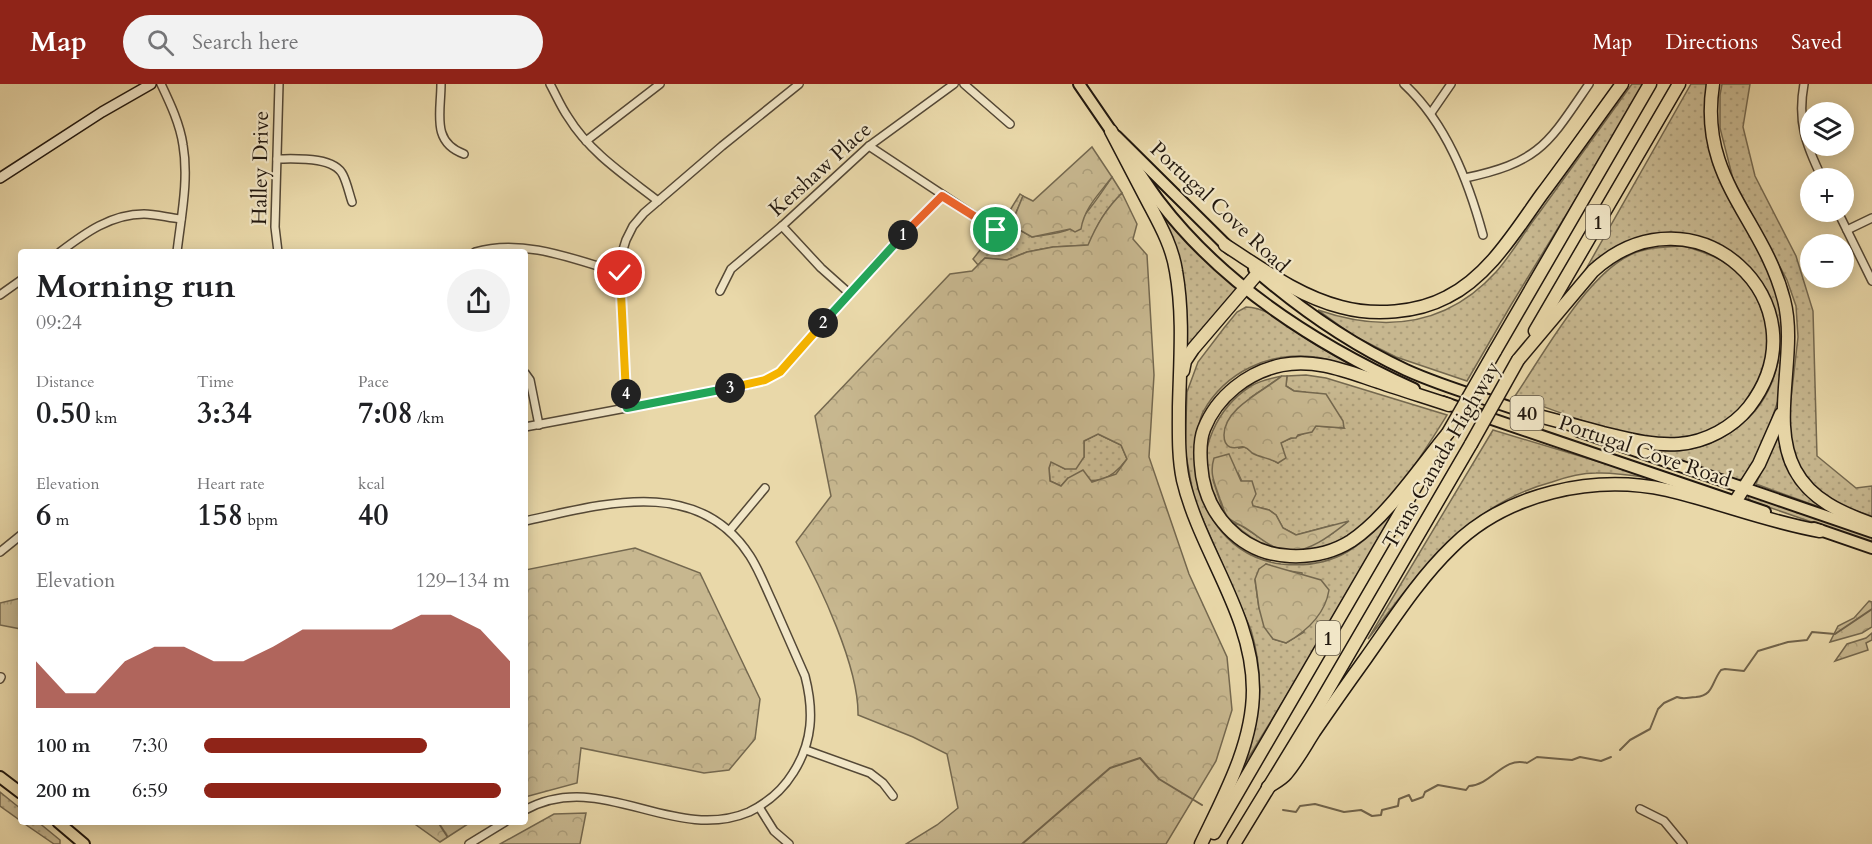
<!DOCTYPE html>
<html lang="en">
<head>
<meta charset="utf-8">
<style>
  :root { --surface:#fff; --page:#f2f2f2; --text:#202124; --muted:#757577; --accent:#8f2418 }
  body { margin:0; font-family:Cardo,serif; background:var(--page); color:var(--text); height:100vh; display:flex; flex-direction:column; font-size:22px; white-space:nowrap }
  * { box-sizing:border-box; margin:0 }
  p { font-size:20px; color:var(--muted) }
  .icon { flex:none; width:33px; height:33px; fill:none; stroke:currentColor; stroke-width:2; stroke-linecap:round; stroke-linejoin:round }
  .map { position:relative; flex:1; overflow:hidden }
  .sheet { position:absolute; left:18px; top:165px; width:510px; height:576px; display:flex; flex-direction:column; background:var(--surface); border-radius:6px; box-shadow:0 3px 15px #0003 }
  .sheet>* { flex:none }
  .tools { position:absolute; left:1800px; top:18px; display:grid; gap:12px }
  .tools a { display:grid; place-items:center; width:54px; height:54px; border-radius:50%; background:var(--surface); box-shadow:0 3px 15px #0003; font-size:30px }
  .pin { position:absolute; display:grid; place-items:center; width:51px; height:51px; color:#fff; margin:-26px; border:3px solid #fff; border-radius:50%; box-shadow:0 2px 6px #0007 }
  .km { position:absolute; width:30px; height:30px; margin:-15px; border-radius:50%; background:#222; color:#fff; font-size:16px; line-height:30px; text-align:center }
  .round { display:grid; place-items:center; flex:none; width:63px; height:63px; border-radius:32px; background:var(--page) }
  .overview { display:flex; align-items:center; justify-content:space-between; height:102px; padding:0 18px }
  h1 { font-size:33px; font-weight:600; line-height:45px }
  .metrics { display:grid; grid-template-columns:repeat(3,1fr); gap:9px; height:102px; padding:6px 18px }
  .metrics div { display:grid; align-content:center }
  .metrics b { font-size:30px; font-weight:600 }
  .metrics small { font-size:16px; font-weight:400 }
  .metrics p { font-size:16px }
  .chart { height:168px; padding:12px 18px }
  .chart p { display:flex; justify-content:space-between }
  .chart svg { width:100%; height:108px; margin-top:6px; fill:var(--accent); opacity:.7 }
  ul { padding:0 18px; list-style:none; font-size:20px }
  li { display:grid; grid-template-columns:96px 72px 1fr; align-items:center; height:45px }
  li i { height:15px; border-radius:8px; background:var(--accent) }
  header { display:flex; align-items:center; gap:36px; box-sizing:border-box; height:84px; padding:0 30px; background:var(--accent); color:#fff }
  header strong { font-size:28px }
  nav { display:flex; gap:33px; margin-inline-start:auto; font-size:21px }
  .search { width:420px; height:54px; background:var(--page); display:flex; align-items:center; gap:15px; box-sizing:border-box; padding:0 21px; border-radius:33px; color:var(--muted); font-size:22px }
  .map>svg:first-child { display:block }
  .grass { fill:url(#grass-dots); stroke:#74684f; stroke-width:1.5; fill-rule:evenodd }
  .forest { fill:url(#forest-crowns); stroke:#74684f; stroke-width:1.5; fill-rule:evenodd }
  .park { fill:url(#park-tufts); stroke:#74684f; stroke-width:1.5 }
  .lines { fill:none; stroke-linecap:round; stroke-linejoin:round }
  .stream { stroke:#71644c; stroke-width:2 }
  .street-casing { stroke:#544836; stroke-width:10 }
  .secondary-casing { stroke:#22180f; stroke-width:12 }
  .primary-casing { stroke:#22180f; stroke-width:14 }
  .highway-casing { stroke:#22180f; stroke-width:15 }
  .street { stroke:#f1e6c7; stroke-width:7 }
  .secondary { stroke:#f1e6c7; stroke-width:9 }
  .primary { stroke:#e9d8a9; stroke-width:10 }
  .highway { stroke:#e9d8a9; stroke-width:12 }
  .highway-bridge-casing { stroke:#22180f; stroke-width:15; stroke-linecap:butt }
  .highway-bridge { stroke:#e9d8a9; stroke-width:12 }
  .split-1-casing { stroke:#fff; stroke-width:12 }
  .split-2-casing { stroke:#fff; stroke-width:12 }
  .split-3-casing { stroke:#fff; stroke-width:12 }
  .split-4-casing { stroke:#fff; stroke-width:12 }
  .split-5-casing { stroke:#fff; stroke-width:12 }
  .split-1 { stroke:#f0652b; stroke-width:8 }
  .split-2 { stroke:#22a559; stroke-width:8 }
  .split-3 { stroke:#f5b400; stroke-width:8 }
  .split-4 { stroke:#22a559; stroke-width:8 }
  .split-5 { stroke:#f5b400; stroke-width:8 }
  .labels { text-anchor:middle; stroke-width:4.5; stroke-linejoin:round; paint-order:stroke }
  .shield { fill:#f1e6c7; stroke:#605646; stroke-width:1.5 }
  .shield-label { font-size:20px; font-weight:bold; fill:#22180f }
  .street-label { font-size:21px; fill:#22180f; stroke:#f1e6c7 }
</style>
</head>
<body>
<header>
<strong>Map</strong>
<div class="search"><svg class="icon" aria-label="search" viewBox="0 0 24 24"><circle cx="10" cy="10" r="6"/><path d="M15 15l6 6"/></svg>Search here</div>
<nav><a>Map</a><a>Directions</a><a>Saved</a></nav>
</header>
<div class="map">
<svg width="1872" height="760" viewBox="0 0 1872 760">
  <defs>
    <pattern id="grass-dots" width="8" height="8" patternUnits="userSpaceOnUse" patternTransform="scale(1.5)"><rect width="8" height="8" fill="#c7b78f"/><path d="M2 2h.1M6 6h.1" fill="none" stroke="#ab9d7a" stroke-width="1.8" stroke-linecap="round"/></pattern>
    <pattern id="forest-crowns" width="20" height="18" patternUnits="userSpaceOnUse" patternTransform="scale(1.5)"><rect width="20" height="18" fill="#c7b78f"/><path d="M2 6a3 3 0 1 1 6 0M12 15a3 3 0 1 1 6 0" fill="none" stroke="#ab9d7a"/></pattern>
    <pattern id="park-tufts" width="24" height="20" patternUnits="userSpaceOnUse" patternTransform="scale(1.5)"><rect width="24" height="20" fill="#c7b78f"/><path d="M3 7l-1-3M5 7V3M7 7l1-3M15 17l-1-3M17 17v-4M19 17l1-3" fill="none" stroke="#ab9d7a"/></pattern>
  </defs>
  <rect width="100%" height="100%" fill="#e9d8a9"/>
  <filter id="stains"><feTurbulence type="fractalNoise" baseFrequency=".00333" numOctaves="4"/><feColorMatrix values="0 0 0 0 .2 0 0 0 0 .09 0 0 0 0 .02 0 0 0 .5 -.17"/></filter>
  <radialGradient id="worn" r=".72"><stop offset=".6" stop-color="#630" stop-opacity="0"/><stop offset="1" stop-color="#630" stop-opacity=".3"/></radialGradient>
  <g class="grass">
    <path d="M1632,0H1646L1511,221L1467,297L1396,273L1354,252L1318,226C1385,249 1446,243 1496,188C1512,170 1524,148 1539,129C1570,86 1601,43 1632,0Z"/>
    <path d="M1691,0H1708L1711,69L1722,101L1775,197L1786,242L1782,305L1760,369L1742,395L1737,396L1660,369L1658,366C1689,370 1718,360 1742,340C1805,286 1785,183 1707,156C1690,149 1670,152 1653,155C1637,157 1623,159 1610,168C1600,174 1591,184 1582,192Z"/>
    <polygon points="1722,0 1750,0 1743,43 1755,92 1796,172 1813,227 1817,372 1856,404 1872,402 1872,432 1844,423 1819,408 1797,381 1791,364 1788,341 1798,253 1796,222 1787,196 1733,95 1720,44 1720,11"/>
    <path d="M1112,93L1122,109C1106,125 1097,140 1089,161L1053,163L1027,168L1007,176L985,174L978,181L973,175L1004,136L1020,110L1023,112L1011,141L1032,153C1043,151 1059,150 1070,145C1082,139 1103,106 1112,93Z"/>
    <polygon points="1152,115 1236,201 1238,206 1183,272 1185,231"/>
    <path d="M1684,162C1707,169 1731,177 1746,197C1760,214 1773,251 1767,274C1758,311 1730,347 1690,355C1644,364 1559,328 1515,312C1543,271 1586,192 1630,171C1646,163 1666,163 1684,162Z"/>
    <path d="M1246,223C1269,223 1290,245 1308,256C1329,269 1350,280 1370,292C1353,285 1334,275 1315,273C1270,267 1225,288 1203,328C1198,338 1197,352 1196,364C1192,418 1223,472 1281,480C1336,486 1363,461 1398,423L1306,580L1244,681C1261,636 1265,593 1251,546L1194,415L1185,365L1187,308L1198,278L1224,244L1237,228ZM1266,480L1282,486L1302,489L1304,548L1286,559L1273,555L1259,524L1255,496Z"/>
    <path d="M1306,291L1326,294L1447,331C1401,405 1327,526 1232,438L1242,442L1273,462L1303,465L1333,449V441L1296,451L1283,444L1276,431L1269,426L1253,422L1238,389L1213,396L1224,429C1219,422 1212,414 1209,406C1196,366 1218,323 1251,302C1261,296 1272,294 1282,292L1250,314L1239,364L1245,363C1255,371 1267,372 1278,379L1283,365L1280,359C1290,354 1311,349 1316,342L1344,344L1305,308L1294,307L1286,302L1287,292Z"/>
    <polygon points="1780,343 1798,401 1822,424 1756,400"/>
    <path d="M1493,346L1656,395C1636,392 1616,388 1596,389C1581,389 1566,393 1552,398C1466,421 1419,488 1368,555Z"/>
    <path d="M1098,350L1121,361L1127,375C1109,399 1097,399 1068,394L1061,402L1050,397L1049,384L1051,377L1065,385L1084,373V357Z"/>
    <polygon points="1750,411 1872,453 1872,459 1751,417 1748,414"/>
    <polygon points="0,708 21,725 21,737 0,722"/>
    <polygon points="22,738 38,738 60,756 60,760 54,760"/>
  </g>
  <g class="forest">
    <path d="M1092,63L1112,93C1100,109 1084,124 1081,145L1075,148L1070,145L1032,153L1011,141L1023,112L1033,117Z"/>
    <path d="M1122,109L1137,140L1133,155L1147,171L1154,291L1149,373L1189,490L1227,573L1232,626L1216,677L1166,760H906L937,741L958,724L947,670L913,653L858,631C859,583 820,501 796,458L831,412L815,332L950,190L972,187L985,174L1007,176L1027,168L1053,163L1088,161C1097,140 1106,125 1122,109ZM1098,350L1121,361L1127,375L1116,390L1092,398L1083,386L1068,394L1061,402L1050,397L1049,384L1051,378L1065,385H1076L1084,373V357Z"/>
    <path d="M1282,292H1287L1286,302L1294,307L1326,310L1343,337L1344,344L1316,342L1312,348L1298,351L1296,354H1291L1281,359L1286,374L1278,379C1270,374 1261,374 1252,369C1250,367 1248,364 1244,363C1240,362 1236,365 1230,363C1225,361 1224,356 1224,351C1224,324 1264,307 1282,292Z"/>
    <path d="M1229,370L1241,397H1252L1256,410L1252,418L1253,422L1269,426L1276,431L1283,444L1296,451L1349,437C1333,449 1312,467 1291,467C1273,468 1257,450 1242,442C1236,438 1231,438 1227,432C1223,427 1223,421 1220,415C1215,400 1209,390 1214,374Z"/>
    <polygon points="635,464 700,489 760,615 755,655 729,686 704,689 581,664 577,699 525,713 525,486"/>
    <path d="M1266,480L1321,496L1329,506C1325,531 1307,547 1286,559L1273,555L1264,543L1259,524L1255,495L1259,485Z"/>
    <polygon points="1869,517 1872,518 1872,543 1862,549 1830,558 1838,542 1854,534"/>
    <polygon points="1872,549 1872,556 1866,559 1868,566 1835,577 1847,560 1866,554"/>
    <polygon points="586,729 580,760 500,760 554,730"/>
    <polygon points="412,738 471,738 440,758"/>
  </g>
  <polygon class="park" points="21,514 21,545 0,541 0,519"/>
  <g class="lines">
    <g class="stream">
      <path d="M1620,666L1630,656L1650,645L1658,625L1664,619L1677,613C1685,616 1688,613 1696,613C1714,611 1711,599 1721,586L1725,585L1744,587L1758,567L1788,558L1807,556L1812,548L1835,550L1872,525"/>
      <path d="M1283,726L1296,728L1300,722L1315,720L1344,728L1361,726L1372,732L1381,731L1382,726L1398,722L1399,715L1409,711L1412,717L1423,713L1425,708L1438,701L1466,706L1469,702C1492,701 1503,672 1527,679L1537,673L1572,676L1580,673L1601,677L1611,673"/>
      <polyline points="438,738 447,752"/>
      <polyline points="1022,760 1110,684 1140,674 1159,695 1202,721"/>
    </g>
    <g class="street-casing">
      <g id="street">
        <path d="M161,0C170,19 180,40 183,61C189,96 181,133 177,168"/>
        <path d="M441,0C441,29 431,58 464,70"/>
        <path d="M550,0C556,11 561,23 568,33C590,69 626,92 658,117"/>
        <polyline points="964,0 1010,40"/>
        <path d="M1404,0C1446,39 1468,96 1483,151"/>
        <path d="M1804,0C1797,38 1806,61 1822,94"/>
        <polyline points="1431,29 1451,0"/>
        <polyline points="586,57 660,0"/>
        <polyline points="869,62 996,146"/>
        <path d="M277,75C295,75 334,72 343,91C347,99 349,109 352,118"/>
        <path d="M1465,94C1540,78 1548,60 1589,0"/>
        <polyline points="1838,128 1872,197"/>
        <polyline points="782,142 821,184 849,209"/>
        <polyline points="1847,146 1872,134"/>
        <path d="M60,168C85,149 111,130 144,130C156,130 169,134 181,135"/>
        <polyline points="278,168 275,143 279,0"/>
        <path d="M475,168C522,154 574,175 620,189"/>
        <polyline points="720,207 731,185 782,142 869,62 954,0"/>
        <polyline points="0,211 21,196"/>
        <polyline points="525,289 530,296 539,341"/>
        <polyline points="627,324 620,189 621,172 626,156 633,142 644,129 722,62 799,0"/>
        <polyline points="525,343 743,302 765,296 780,288 879,176 942,112"/>
        <path d="M525,437C603,420 698,391 750,472C759,486 765,502 772,517C783,542 794,567 805,592C814,627 813,658 793,689C782,707 767,719 749,728C673,760 601,684 525,726"/>
        <polyline points="730,446 765,404"/>
        <polyline points="0,468 21,451"/>
        <polyline points="0,595 1,593"/>
        <polyline points="806,666 870,689 883,699 893,712"/>
        <polyline points="759,723 774,747 789,760"/>
        <polyline points="1640,725 1664,737 1683,760"/>
        <polyline points="469,760 505,738"/>
      </g>
    </g>
    <g class="secondary-casing">
      <polyline id="secondary" points="0,94 102,28 151,0"/>
    </g>
    <g class="primary-casing">
      <g id="primary">
        <polyline points="1079,0 1116,54"/>
        <polyline points="1116,52 1230,165"/>
        <path d="M1133,80C1142,92 1150,105 1159,117C1223,201 1319,262 1414,305"/>
        <path d="M1254,185C1300,225 1350,260 1406,286C1448,305 1492,316 1535,332"/>
        <polyline points="1442,318 1765,428"/>
        <polyline points="1578,347 1872,448"/>
        <polyline points="1814,444 1872,464"/>
        <polyline points="0,693 21,709"/>
        <polyline points="58,738 84,760"/>
      </g>
    </g>
    <g class="highway-casing">
      <g id="highway">
        <path d="M1713,0C1698,96 1763,134 1784,216C1798,269 1769,338 1795,386C1811,416 1842,429 1872,440"/>
        <path d="M1111,47C1123,70 1135,93 1147,116C1159,139 1172,161 1176,187C1184,232 1180,278 1179,323C1179,348 1178,372 1183,396C1200,468 1253,530 1253,606C1253,660 1224,712 1201,760"/>
        <path d="M1225,161C1261,184 1298,212 1341,223C1374,232 1417,229 1447,213C1489,192 1516,146 1542,110C1569,74 1595,37 1622,0"/>
        <polyline points="1535,247 1679,0"/>
        <polyline points="1495,267 1650,0"/>
        <path d="M1518,276L1593,187C1694,95 1829,219 1749,323C1733,343 1706,358 1679,360C1653,362 1628,355 1603,349C1578,342 1553,336 1528,329"/>
        <polyline points="1183,287 1185,277 1193,265 1258,189"/>
        <path d="M1448,349C1420,383 1387,433 1351,457C1332,469 1312,473 1290,472C1240,470 1204,429 1201,381C1200,369 1200,355 1204,345C1217,312 1248,288 1282,281C1316,274 1348,288 1379,298C1402,306 1425,313 1449,321"/>
        <polyline points="1735,418 1759,380 1781,330"/>
        <path d="M1268,703C1274,699 1282,695 1286,690C1297,677 1305,662 1314,648C1331,623 1348,599 1366,574C1393,536 1418,496 1452,463C1506,409 1594,390 1667,406C1719,418 1768,438 1820,447"/>
        <polyline points="1214,749 1427,383"/>
        <polyline points="1234,760 1319,621 1471,360"/>
      </g>
    </g>
    <use href="#street" class="street"/>
    <use href="#secondary" class="secondary"/>
    <use href="#primary" class="primary"/>
    <use href="#highway" class="highway"/>
    <g class="highway-bridge-casing">
      <g id="highway-bridge">
        <polyline points="1448,349 1495,267"/>
        <polyline points="1471,360 1518,276"/>
      </g>
    </g>
    <use href="#highway-bridge" class="highway-bridge"/>
  </g>
  <g class="lines">
    <g class="split-1-casing">
      <polyline id="split-1" points="903,151 942,112 996,146"/>
    </g>
    <g class="split-2-casing">
      <polyline id="split-2" points="823,239 903,151"/>
    </g>
    <g class="split-3-casing">
      <polyline id="split-3" points="730,304 765,296 780,288 823,239"/>
    </g>
    <g class="split-4-casing">
      <polyline id="split-4" points="626,310 627,324 730,304"/>
    </g>
    <g class="split-5-casing">
      <polyline id="split-5" points="620,189 626,310"/>
    </g>
    <use href="#split-1" class="split-1"/>
    <use href="#split-2" class="split-2"/>
    <use href="#split-3" class="split-3"/>
    <use href="#split-4" class="split-4"/>
    <use href="#split-5" class="split-5"/>
  </g>
  <g class="labels">
    <g class="shield">
      <rect x="1586" y="121" width="24" height="34" rx="4.5"/>
      <rect x="1510.5" y="312" width="33" height="34" rx="4.5"/>
      <rect x="1316" y="537" width="24" height="34" rx="4.5"/>
    </g>
    <g class="shield-label">
      <text x="1598" y="145">1</text>
      <text x="1527" y="336">40</text>
      <text x="1328" y="561">1</text>
    </g>
    <g class="street-label">
      <text transform="translate(260 84) rotate(-89)" y="7">Halley Drive</text>
      <text transform="translate(820 85) rotate(-42)" y="7">Kershaw Place</text>
      <text transform="translate(1220 123) rotate(43)" y="7">Portugal Cove Road</text>
      <text transform="translate(1645 367) rotate(19)" y="7">Portugal Cove Road</text>
      <text transform="translate(1441 371) rotate(-60)" y="7">Trans Canada Highway</text>
    </g>
  </g>
  <rect width="100%" height="100%" filter="url(#stains)"/>
  <rect width="100%" height="100%" fill="url(#worn)"/>
</svg>
<div class="tools">
<a><svg class="icon" aria-label="layers" viewBox="0 0 24 24"><path d="M12 4l9 5-9 5-9-5zM3 14l9 5 9-5"/></svg></a>
<a>+</a>
<a>−</a>
</div>
<div class="pin" style="left:996px;top:146px;background:#1e9e55"><svg class="icon" aria-label="arrive" viewBox="0 0 24 24"><path d="M6 21V4h12l-3 4 3 4H6"/></svg></div>
<div class="pin" style="left:620px;top:189px;background:#d93025"><svg class="icon" aria-label="check" viewBox="0 0 24 24"><path d="M5 12l5 5 9-10"/></svg></div>
<b class="km" style="left:903px;top:151px">1</b>
<b class="km" style="left:823px;top:239px">2</b>
<b class="km" style="left:730px;top:304px">3</b>
<b class="km" style="left:626px;top:310px">4</b>
<section class="sheet">
<div class="overview"><div><h1>Morning run</h1><p>09:24</p></div><a class="round"><svg class="icon" aria-label="share" viewBox="0 0 24 24"><path d="M12 15V3M7 8l5-5 5 5M5 13v7h14v-7"/></svg></a></div>
<div class="metrics">
<div><p>Distance</p><b>0.50<small> km</small></b></div>
<div><p>Time</p><b>3:34</b></div>
<div><p>Pace</p><b>7:08<small> /km</small></b></div>
</div>
<div class="metrics">
<div><p>Elevation</p><b>6<small> m</small></b></div>
<div><p>Heart rate</p><b>158<small> bpm</small></b></div>
<div><p>kcal</p><b>40</b></div>
</div>
<div class="chart"><p><span>Elevation</span>129–134 m</p>
<svg viewBox="0 0 160 44" preserveAspectRatio="none"><path d="M0 44V25L10 38L20 38L30 25L40 19L50 19L60 25L70 25L80 19L90 12L100 12L110 12L120 12L130 6L140 6L150 12L160 25V44z"/></svg>
</div>
<ul>
<li><b>100 m</b>7:30<i style="width:73%"></i></li>
<li><b>200 m</b>6:59<i style="width:97%"></i></li>
</ul>
</section>
</div>
</body>
</html>
